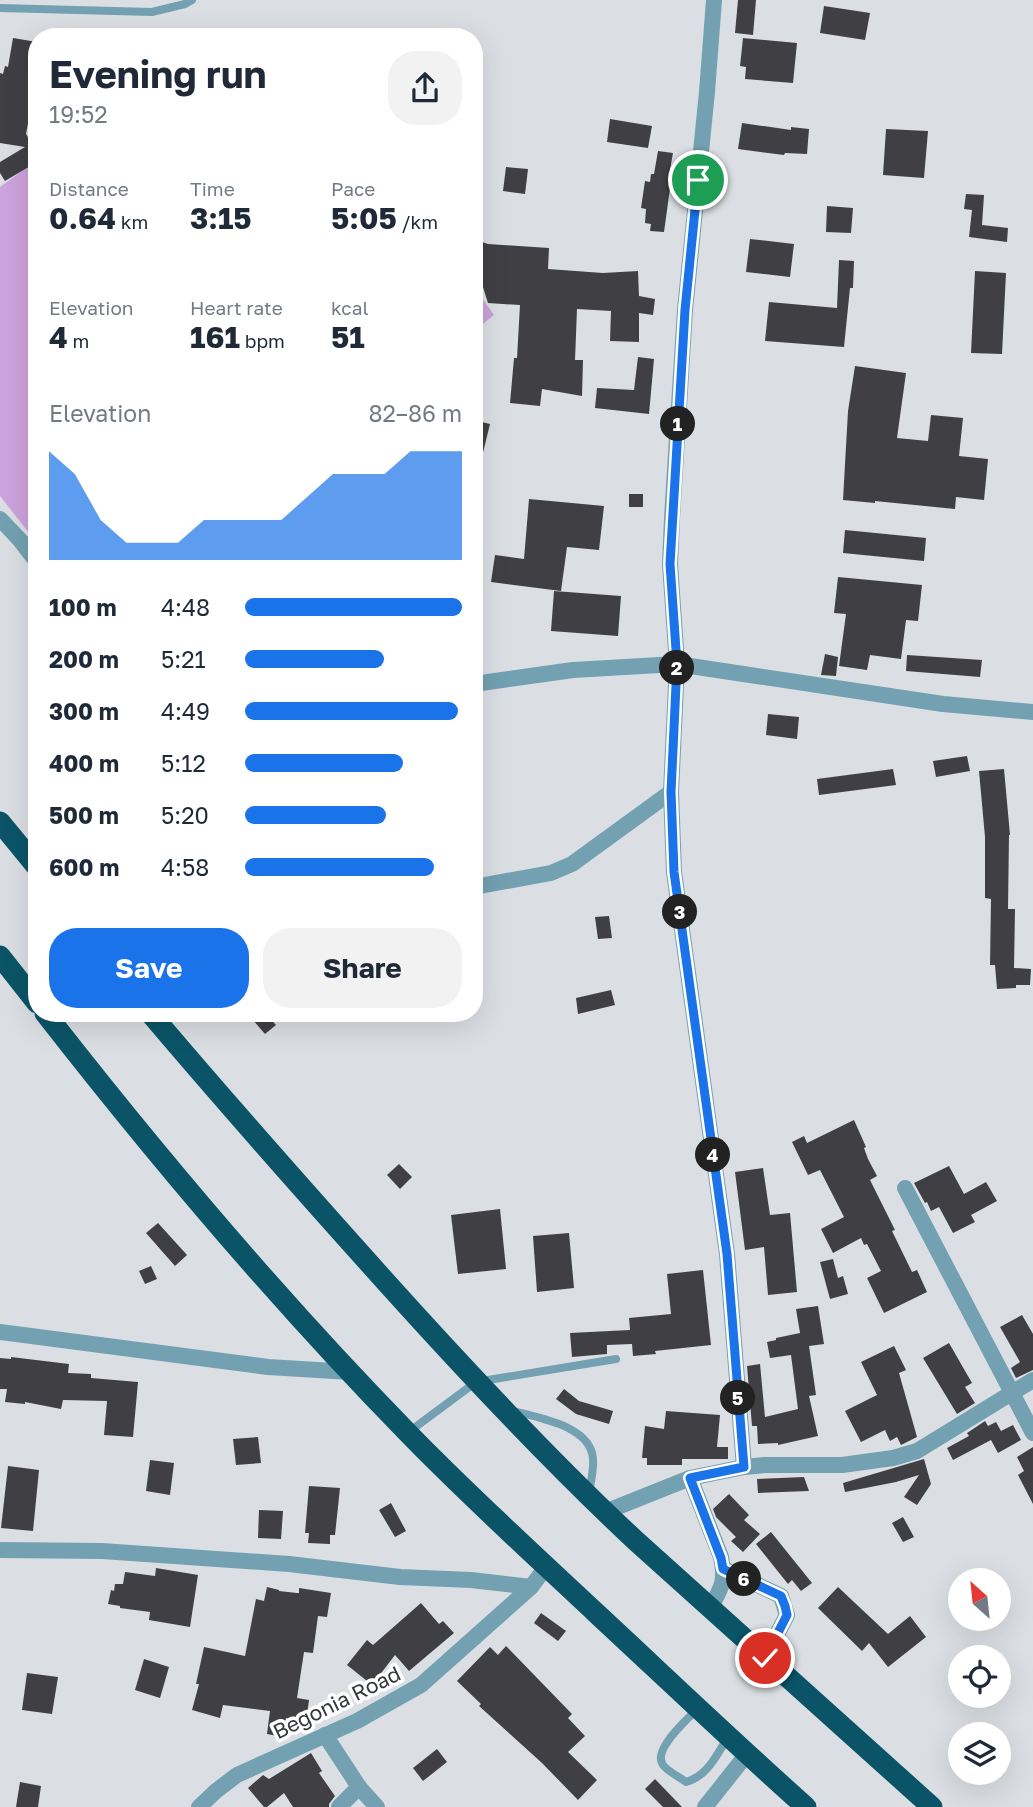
<!DOCTYPE html>
<html lang="en">
<head>
<meta charset="utf-8">
<style>
  :root { --surface:#fff; --page:#f2f2f3; --text:#1f2937; --muted:#747a83; --accent:#1a73e8 }
  body { margin:0; font-family:"Golos Text",sans-serif; background:var(--page); color:var(--text); height:100vh; display:flex; flex-direction:column; font-size:26px; white-space:nowrap }
  * { box-sizing:border-box; margin:0 }
  p { font-size:23px; color:var(--muted) }
  .icon { flex:none; width:38px; height:38px; fill:none; stroke:currentColor; stroke-width:2; stroke-linecap:round; stroke-linejoin:round }
  .map { position:relative; flex:1; overflow:hidden }
  .sheet { position:absolute; left:28px; top:28px; width:455px; height:994px; display:flex; flex-direction:column; background:var(--surface); border-radius:28px; box-shadow:0 7px 28px #0002 }
  .sheet>* { flex:none }
  .needle { width:46px; rotate:333deg }
  .buttons { position:absolute; left:948px; top:1568px; display:grid; gap:14px }
  .buttons a { display:grid; place-items:center; width:63px; height:63px; border-radius:50%; background:var(--surface); box-shadow:0 7px 28px #0002; font-size:35px }
  .pin { position:absolute; display:grid; place-items:center; width:60px; height:60px; color:#fff; margin:-30px; border:4px solid #fff; border-radius:50%; box-shadow:0 2px 7px #0007 }
  .km { position:absolute; width:35px; height:35px; margin:-18px; border-radius:50%; background:#222; color:#fff; font-size:19px; line-height:35px; text-align:center }
  .round { display:grid; place-items:center; flex:none; width:74px; height:74px; border-radius:28px; background:var(--page) }
  .summary { display:flex; align-items:center; justify-content:space-between; height:119px; padding:0 21px }
  h1 { font-size:38px; font-weight:700; line-height:52px }
  .metrics { display:grid; grid-template-columns:repeat(3,1fr); gap:10px; height:119px; padding:7px 21px }
  .metrics div { display:grid; align-content:center }
  .metrics b { font-size:30px; font-weight:700 }
  .metrics small { font-size:19px; font-weight:400 }
  .metrics p { font-size:19px }
  .chart { height:196px; padding:14px 21px }
  .chart p { display:flex; justify-content:space-between }
  .chart svg { width:100%; height:126px; margin-top:7px; fill:var(--accent); opacity:.7 }
  .cta { display:flex; gap:14px; margin-top:auto; padding:14px 21px }
  .cta a { flex:1; height:80px; border-radius:28px; background:var(--accent); color:#fff; font-size:28px; font-weight:700; line-height:80px; text-align:center }
  .cta a+a { background:var(--page); color:var(--text) }
  ul { padding:0 21px; list-style:none; font-size:23px }
  li { display:grid; grid-template-columns:112px 84px 1fr; align-items:center; height:52px }
  li i { height:18px; border-radius:9px; background:var(--accent) }
  .map>svg:first-child { display:block }
  .green { fill:#cda2dd }
  .building { fill:#404044 }
  .lines { fill:none; stroke-linecap:round; stroke-linejoin:round }
  .lane { stroke:#73a1b2; stroke-width:8 }
  .street { stroke:#73a1b2; stroke-width:16 }
  .highway { stroke:#0b5468; stroke-width:21 }
  .route-casing { stroke:#fff; stroke-width:14 }
  .route { stroke:#1a73e8; stroke-width:9 }
  .labels { text-anchor:middle; stroke-width:7; stroke-linejoin:round; paint-order:stroke }
  .street-label { font-size:21px; fill:#353738; stroke:#fff }
</style>
</head>
<body>
<div class="map">
<svg width="1033" height="1807" viewBox="0 0 1033 1807">
  <rect width="100%" height="100%" fill="#dbdfe3"/>
  <g class="green">
    <polygon points="37,160 37,543 0,496 0,187"/>
    <polygon points="474,287 494,315 474,331"/>
  </g>
  <g class="building">
    <polygon points="738,0 756,0 753,35 735,33"/>
    <polygon points="824,6 870,13 865,40 820,33"/>
    <polygon points="13,38 37,42 37,63 34,79 37,79 37,113 30,112 26,134 37,152 37,162 5,181 0,173 0,162 25,147 0,143 0,73 3,74 5,66 8,67"/>
    <polygon points="743,38 797,43 793,83 745,79 746,67 740,66"/>
    <polygon points="610,119 652,126 648,148 607,142"/>
    <polygon points="742,123 791,130 791,127 809,129 807,154 785,153 784,155 738,149"/>
    <polygon points="886,129 928,131 924,178 883,175"/>
    <polygon points="658,151 673,153 668,181 671,181 664,232 650,231 651,224 645,223 646,209 641,208 645,181 650,182 651,174 654,174"/>
    <polygon points="506,167 528,169 525,194 503,191"/>
    <polygon points="966,194 984,195 982,225 1008,228 1007,242 969,237 972,210 964,209"/>
    <polygon points="827,206 853,208 851,233 826,232"/>
    <polygon points="750,239 794,244 790,277 746,272"/>
    <polygon points="482,242 488,244 549,248 548,269 603,273 638,271 639,296 655,299 653,315 639,313 639,342 610,341 611,311 577,309 575,360 583,360 582,396 542,389 540,406 510,403 514,358 517,358 520,305 488,303 482,284 474,277 474,263"/>
    <polygon points="839,260 854,261 853,288 850,288 844,347 765,341 769,302 837,308"/>
    <polygon points="975,271 1006,273 1002,354 971,353"/>
    <polygon points="638,357 654,359 649,414 595,408 597,388 634,390"/>
    <polygon points="855,366 906,373 897,438 928,441 931,415 963,418 959,456 988,459 984,500 956,497 955,509 875,501 875,503 843,500 848,411"/>
    <polygon points="474,420 490,424 479,469 474,469"/>
    <rect x="629" y="494" width="14" height="13"/>
    <polygon points="529,499 604,506 599,550 567,547 561,591 491,582 495,555 524,559"/>
    <polygon points="845,530 926,538 924,561 843,553"/>
    <polygon points="838,577 922,585 918,621 906,620 901,659 870,655 867,670 839,666 846,614 834,613"/>
    <polygon points="554,591 621,596 618,636 551,631"/>
    <polygon points="825,654 838,657 836,676 821,675"/>
    <polygon points="907,655 982,660 980,677 906,671"/>
    <polygon points="768,714 799,717 797,739 766,735"/>
    <polygon points="967,756 970,771 936,777 933,761"/>
    <polygon points="893,769 896,785 819,795 817,779"/>
    <polygon points="1004,769 1010,835 1009,835 1008,909 1015,909 1014,968 1031,969 1030,985 1016,985 1016,988 997,989 995,965 990,965 991,899 985,898 985,837 979,771"/>
    <polygon points="609,916 612,938 598,939 595,917"/>
    <polygon points="611,990 615,1005 578,1014 576,998"/>
    <polygon points="247,1013 265,1013 276,1025 265,1034"/>
    <polygon points="854,1120 866,1147 864,1148 868,1159 877,1176 870,1180 895,1230 892,1231 912,1272 917,1270 927,1292 884,1313 867,1278 881,1271 867,1244 864,1245 861,1238 833,1253 821,1229 844,1217 820,1170 808,1175 792,1142 804,1136 807,1143"/>
    <polygon points="399,1164 412,1177 400,1189 387,1175"/>
    <polygon points="949,1166 964,1194 986,1182 997,1201 971,1215 975,1222 953,1233 939,1207 931,1211 927,1202 925,1203 914,1183"/>
    <polygon points="763,1168 770,1215 790,1213 797,1292 768,1295 764,1247 745,1250 735,1172"/>
    <polygon points="500,1209 506,1269 458,1274 451,1215"/>
    <polygon points="158,1223 187,1255 175,1266 146,1233"/>
    <polygon points="569,1233 574,1288 537,1292 533,1236"/>
    <polygon points="833,1259 838,1278 843,1276 848,1294 830,1299 820,1262"/>
    <polygon points="151,1266 157,1279 145,1284 139,1271"/>
    <polygon points="703,1270 711,1345 655,1351 656,1354 633,1356 632,1344 607,1345 607,1354 572,1357 570,1333 630,1330 629,1318 671,1314 667,1274"/>
    <polygon points="818,1306 824,1344 809,1346 816,1395 809,1396 818,1436 778,1445 778,1443 758,1444 757,1426 752,1426 747,1366 760,1364 765,1417 798,1409 791,1355 770,1358 767,1342 776,1340 776,1338 800,1333 796,1309"/>
    <polygon points="1022,1315 1033,1334 1033,1370 1016,1378 1011,1368 1020,1362 1000,1327"/>
    <polygon points="949,1343 972,1383 965,1387 975,1403 957,1414 923,1358"/>
    <polygon points="894,1346 906,1370 899,1373 917,1437 901,1445 897,1437 890,1441 885,1430 861,1442 845,1411 877,1395 861,1362"/>
    <polygon points="11,1357 69,1364 68,1373 91,1374 91,1378 138,1382 133,1437 104,1435 107,1401 63,1400 61,1409 25,1402 25,1404 5,1402 7,1389 0,1389 0,1358 11,1359"/>
    <polygon points="564,1389 579,1401 613,1411 609,1424 576,1414 556,1399"/>
    <polygon points="666,1411 720,1415 717,1447 728,1447 728,1459 682,1459 682,1465 647,1465 647,1458 642,1458 645,1426 664,1429"/>
    <polygon points="985,1421 988,1426 996,1422 1001,1431 1013,1425 1021,1440 998,1453 991,1440 953,1460 947,1448 969,1436 967,1433"/>
    <polygon points="258,1437 261,1463 236,1465 233,1439"/>
    <polygon points="1033,1447 1033,1504 1018,1475 1024,1471 1017,1457"/>
    <polygon points="924,1459 931,1484 917,1505 904,1497 919,1475 896,1482 845,1492 843,1483"/>
    <polygon points="150,1460 174,1463 170,1495 146,1491"/>
    <polygon points="8,1466 39,1470 33,1531 1,1528"/>
    <polygon points="804,1477 809,1491 758,1493 757,1479"/>
    <polygon points="309,1486 340,1488 335,1535 330,1535 330,1544 308,1543 309,1533 305,1533"/>
    <polygon points="729,1494 749,1515 744,1520 760,1534 743,1552 731,1541 736,1537 716,1517 713,1509"/>
    <polygon points="391,1503 406,1531 395,1537 379,1510"/>
    <polygon points="259,1510 283,1511 281,1539 258,1538"/>
    <polygon points="903,1517 914,1537 903,1542 892,1523"/>
    <polygon points="771,1532 812,1583 801,1591 792,1580 788,1584 756,1544"/>
    <polygon points="156,1568 198,1575 190,1627 149,1620 150,1612 120,1608 120,1606 108,1604 111,1590 114,1591 115,1584 123,1584 125,1572 155,1576"/>
    <polygon points="267,1587 279,1590 279,1591 297,1593 299,1593 299,1588 331,1593 327,1617 318,1616 313,1653 304,1652 297,1698 309,1700 306,1721 286,1718 283,1737 267,1734 270,1711 223,1705 220,1718 192,1710 199,1684 196,1684 204,1647 245,1656 256,1599 264,1601"/>
    <polygon points="838,1587 888,1634 910,1616 926,1637 888,1667 869,1643 862,1651 818,1608"/>
    <polygon points="421,1603 439,1624 443,1621 454,1633 409,1671 395,1655 372,1685 347,1665 367,1640 373,1645"/>
    <polygon points="541,1613 566,1631 558,1641 534,1623"/>
    <polygon points="506,1646 572,1714 568,1718 585,1736 568,1752 597,1780 578,1800 542,1763 479,1706 481,1704 457,1681 490,1647 498,1655"/>
    <polygon points="144,1659 169,1667 160,1698 135,1690"/>
    <polygon points="27,1673 58,1677 52,1714 22,1710"/>
    <polygon points="437,1749 447,1762 423,1781 413,1768"/>
    <polygon points="311,1753 322,1771 319,1773 335,1796 329,1804 329,1807 293,1807 284,1793 267,1807 264,1807 248,1788 263,1775 269,1779"/>
    <polygon points="655,1779 682,1807 663,1807 645,1789"/>
    <polygon points="20,1782 41,1786 38,1807 16,1807"/>
  </g>
  <g class="lines">
    <g class="lane">
      <polyline points="0,8 152,12 185,4 192,0"/>
      <path d="M513,1411C539,1418 591,1426 593,1459C594,1469 591,1482 589,1492"/>
      <polyline points="410,1431 476,1382 616,1359"/>
      <path d="M696,1710C686,1721 652,1750 663,1765C668,1772 680,1777 686,1782C708,1776 717,1754 728,1737"/>
    </g>
    <g class="street">
      <polyline points="714,0 707,92 685,310 672,518 670,564 677,664 671,792 674,872 727,1254 744,1467"/>
      <polyline points="0,519 20,540 37,562"/>
      <polyline points="474,684 573,670 677,664 943,704 1033,712"/>
      <polyline points="474,887 551,873 572,864 671,792"/>
      <polyline points="905,1188 1033,1433"/>
      <polyline points="0,1332 268,1367 350,1372"/>
      <path d="M690,1478L721,1557C726,1582 722,1586 711,1607"/>
      <polyline points="605,1512 690,1478 744,1467 765,1465 842,1465 893,1458 917,1451 1033,1380"/>
      <polyline points="0,1550 102,1551 289,1564 400,1577 471,1580 531,1587"/>
      <polyline points="724,1569 781,1596 787,1615 765,1658"/>
      <polyline points="325,1735 359,1787 377,1807"/>
      <polyline points="199,1807 216,1791 237,1775 357,1721 421,1685 531,1587 546,1567"/>
      <polyline points="339,1807 359,1787"/>
      <polyline points="705,1807 747,1754"/>
    </g>
    <g class="highway">
      <polyline points="0,822 37,867"/>
      <polyline points="0,956 37,1003"/>
      <path d="M45,1013C158,1158 278,1300 407,1432C467,1494 531,1552 595,1612C665,1677 734,1743 806,1807"/>
      <path d="M150,1013C227,1104 306,1193 385,1281C466,1371 548,1459 636,1541L932,1807"/>
    </g>
  </g>
  <g class="lines">
    <g class="route-casing">
      <polyline id="route" points="698,180 685,310 670,564 677,664 671,792 674,872 727,1254 744,1467 690,1478 721,1558 723,1569 781,1596 785,1606 787,1615 765,1658"/>
    </g>
    <use href="#route" class="route"/>
  </g>
  <g class="labels">
    <g class="street-label">
      <text transform="translate(337 1703) rotate(-26)" y="7">Begonia Road</text>
    </g>
  </g>
</svg>
<div class="buttons">
<a><svg class="needle" viewBox="-14 -14 28 28"><path d="M0-13l5 13h-10z" fill="#e53935"/><path d="M0 13l5-13h-10z" fill="#747a83"/></svg></a>
<a><svg class="icon" aria-label="locate" viewBox="0 0 24 24"><circle cx="12" cy="12" r="6"/><path d="M12 2v4M12 18v4M2 12h4M18 12h4"/></svg></a>
<a><svg class="icon" aria-label="layers" viewBox="0 0 24 24"><path d="M12 4l9 5-9 5-9-5zM3 14l9 5 9-5"/></svg></a>
</div>
<div class="pin" style="left:698px;top:180px;background:#1e9e55"><svg class="icon" aria-label="arrive" viewBox="0 0 24 24"><path d="M6 21V4h12l-3 4 3 4H6"/></svg></div>
<div class="pin" style="left:765px;top:1658px;background:#d93025"><svg class="icon" aria-label="check" viewBox="0 0 24 24"><path d="M5 12l5 5 9-10"/></svg></div>
<b class="km" style="left:678px;top:424px">1</b>
<b class="km" style="left:677px;top:668px">2</b>
<b class="km" style="left:680px;top:912px">3</b>
<b class="km" style="left:713px;top:1155px">4</b>
<b class="km" style="left:738px;top:1398px">5</b>
<b class="km" style="left:744px;top:1579px">6</b>
<section class="sheet">
<div class="summary"><div><h1>Evening run</h1><p>19:52</p></div><a class="round"><svg class="icon" aria-label="share" viewBox="0 0 24 24"><path d="M12 15V3M7 8l5-5 5 5M5 13v7h14v-7"/></svg></a></div>
<div class="metrics">
<div><p>Distance</p><b>0.64<small> km</small></b></div>
<div><p>Time</p><b>3:15</b></div>
<div><p>Pace</p><b>5:05<small> /km</small></b></div>
</div>
<div class="metrics">
<div><p>Elevation</p><b>4<small> m</small></b></div>
<div><p>Heart rate</p><b>161<small> bpm</small></b></div>
<div><p>kcal</p><b>51</b></div>
</div>
<div class="chart"><p><span>Elevation</span>82–86 m</p>
<svg viewBox="0 0 160 44" preserveAspectRatio="none"><path d="M0 44V6L10 14L20 30L30 38L40 38L50 38L60 30L70 30L80 30L90 30L100 22L110 14L120 14L130 14L140 6L150 6L160 6V44z"/></svg>
</div>
<ul>
<li><b>100 m</b>4:48<i style="width:100%"></i></li>
<li><b>200 m</b>5:21<i style="width:64%"></i></li>
<li><b>300 m</b>4:49<i style="width:98%"></i></li>
<li><b>400 m</b>5:12<i style="width:73%"></i></li>
<li><b>500 m</b>5:20<i style="width:65%"></i></li>
<li><b>600 m</b>4:58<i style="width:87%"></i></li>
</ul>
<div class="cta"><a>Save</a><a>Share</a></div>
</section>
</div>
</body>
</html>
